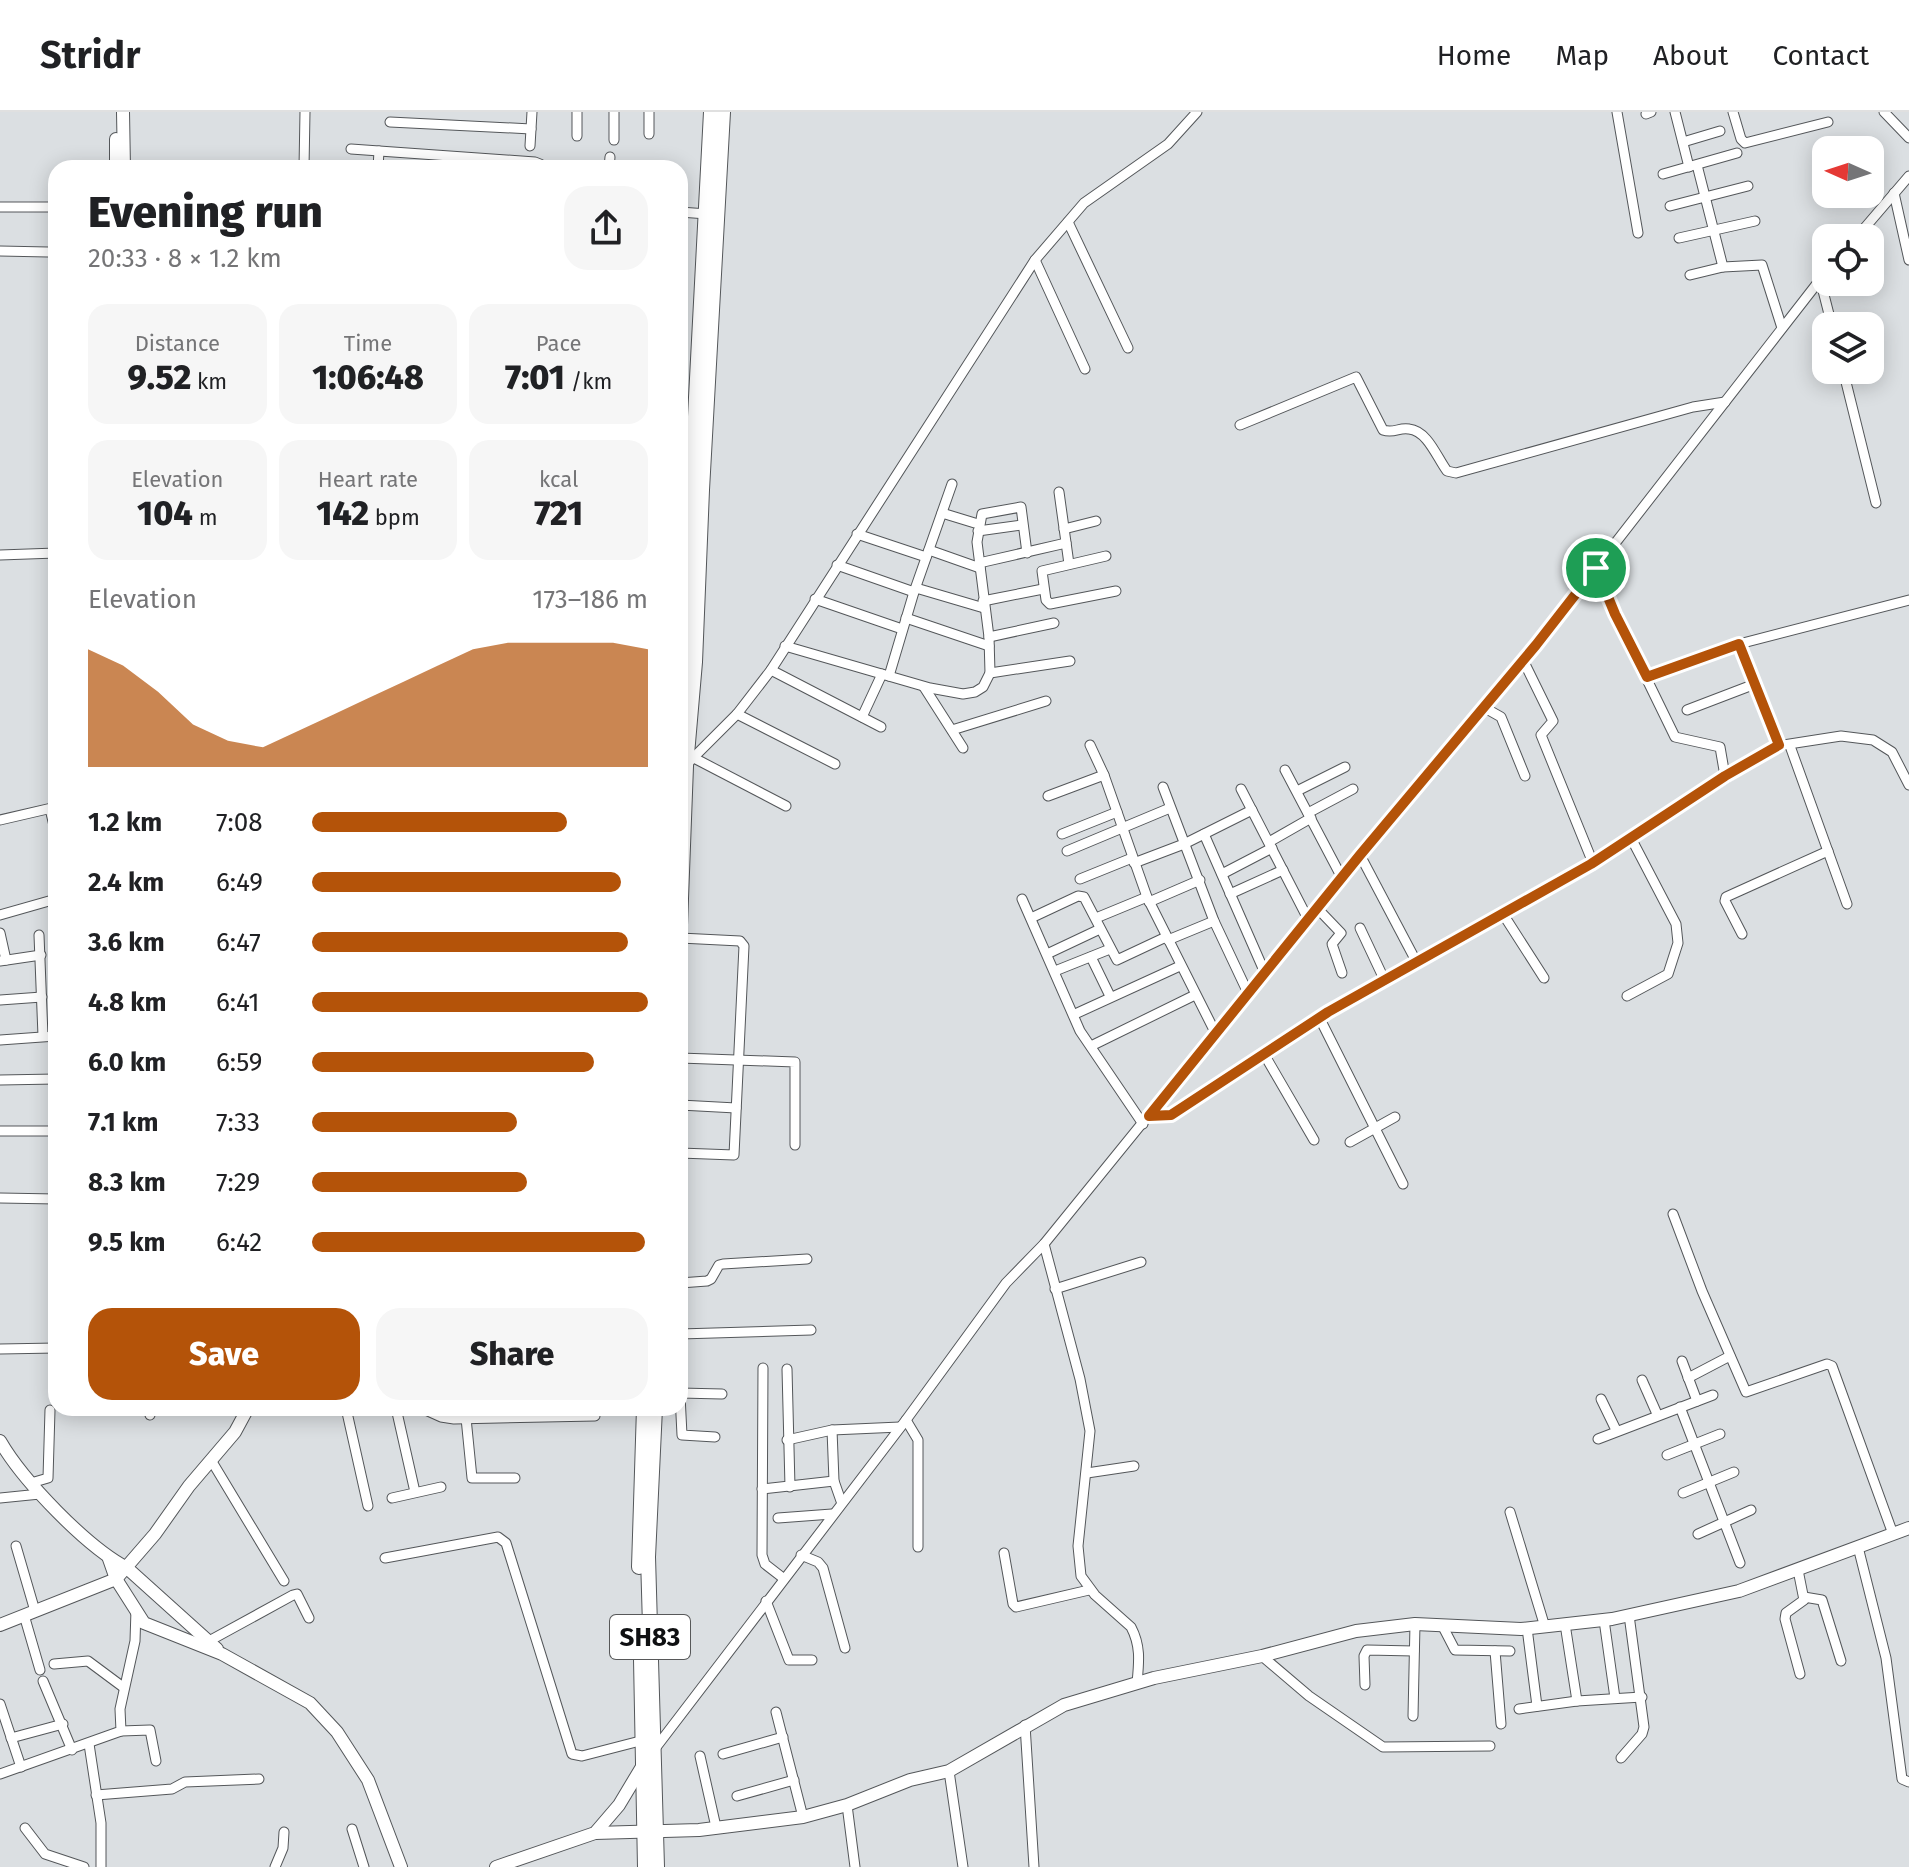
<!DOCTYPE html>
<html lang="en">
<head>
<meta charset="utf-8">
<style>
  :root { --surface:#fff; --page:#f6f6f6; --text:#202124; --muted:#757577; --line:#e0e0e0; --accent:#b45309 }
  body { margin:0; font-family:"Fira Sans",sans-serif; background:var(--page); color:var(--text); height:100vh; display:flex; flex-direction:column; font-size:30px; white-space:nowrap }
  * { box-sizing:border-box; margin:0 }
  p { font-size:26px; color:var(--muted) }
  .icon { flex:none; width:44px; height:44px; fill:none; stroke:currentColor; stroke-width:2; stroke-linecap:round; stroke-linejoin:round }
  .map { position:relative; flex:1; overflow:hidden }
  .drawer { position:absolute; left:48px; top:48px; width:640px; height:1256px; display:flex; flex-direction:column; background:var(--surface); border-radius:24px; box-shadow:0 4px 20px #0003 }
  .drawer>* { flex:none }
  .needle { width:52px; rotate:273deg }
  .controls { position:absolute; left:1812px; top:24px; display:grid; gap:16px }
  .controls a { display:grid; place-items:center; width:72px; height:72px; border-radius:16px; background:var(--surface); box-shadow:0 4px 20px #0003; font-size:40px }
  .pin { position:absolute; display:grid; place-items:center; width:68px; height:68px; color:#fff; margin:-34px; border:4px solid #fff; border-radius:50%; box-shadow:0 2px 8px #0007 }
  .round { display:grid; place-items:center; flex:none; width:84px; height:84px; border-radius:24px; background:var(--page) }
  .overview { display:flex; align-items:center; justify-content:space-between; height:136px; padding:0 40px }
  h1 { font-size:44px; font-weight:800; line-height:60px }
  .metrics { display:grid; grid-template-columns:repeat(3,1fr); gap:12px; height:136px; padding:8px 40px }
  .metrics div { display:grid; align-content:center; border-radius:20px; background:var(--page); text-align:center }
  .metrics b { font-size:34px; font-weight:800 }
  .metrics small { font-size:22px; font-weight:400 }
  .metrics p { font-size:22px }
  .chart { height:224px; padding:16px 40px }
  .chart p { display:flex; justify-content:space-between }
  .chart svg { width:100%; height:144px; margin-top:8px; fill:var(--accent); opacity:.7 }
  .action { display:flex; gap:16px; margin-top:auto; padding:16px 40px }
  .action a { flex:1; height:92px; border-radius:24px; background:var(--accent); color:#fff; font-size:32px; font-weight:800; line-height:92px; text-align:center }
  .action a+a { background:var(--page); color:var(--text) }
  ul { padding:0 40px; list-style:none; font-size:26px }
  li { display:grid; grid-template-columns:128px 96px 1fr; align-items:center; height:60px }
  li i { height:20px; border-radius:10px; background:var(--accent) }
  header { display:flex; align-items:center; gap:48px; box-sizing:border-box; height:112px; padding:0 40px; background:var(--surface); border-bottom:2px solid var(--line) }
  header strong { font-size:38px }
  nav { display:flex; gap:44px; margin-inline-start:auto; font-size:28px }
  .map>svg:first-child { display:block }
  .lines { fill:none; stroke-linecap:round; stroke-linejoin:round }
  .street-casing { stroke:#54575a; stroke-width:11 }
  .secondary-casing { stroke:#54575a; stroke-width:14 }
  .primary-casing { stroke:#54575a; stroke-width:16 }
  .street { stroke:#fff; stroke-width:9 }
  .secondary { stroke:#fff; stroke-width:12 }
  .primary { stroke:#fff; stroke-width:14 }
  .route-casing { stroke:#fff; stroke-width:16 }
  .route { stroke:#b45309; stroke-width:10 }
  .labels { text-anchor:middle; stroke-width:6; stroke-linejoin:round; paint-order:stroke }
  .shield { fill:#fff; stroke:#575859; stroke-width:2 }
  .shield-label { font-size:26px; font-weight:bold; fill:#0f1012 }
</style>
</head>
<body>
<header>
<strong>Stridr</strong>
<nav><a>Home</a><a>Map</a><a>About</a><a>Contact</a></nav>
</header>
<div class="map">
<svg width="1909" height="1755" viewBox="0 0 1909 1755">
  <rect width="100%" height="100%" fill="#dbdfe2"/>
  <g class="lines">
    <g class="street-casing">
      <g id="street">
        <polyline points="577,0 577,24"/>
        <polyline points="1617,0 1638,121"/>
        <polyline points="1675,0 1689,55"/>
        <polyline points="1733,0 1741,27 1745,31 1828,10"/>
        <polyline points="1884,0 1909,26"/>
        <polyline points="1646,2 1651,0"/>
        <polyline points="390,10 531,17"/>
        <polyline points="649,22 649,0"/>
        <polyline points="614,28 614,0"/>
        <polyline points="1683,30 1720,19"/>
        <polyline points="530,34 532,0"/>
        <polyline points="351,37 535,50 540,52 540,56"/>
        <polyline points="1697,53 1723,155"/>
        <polyline points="304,56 305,0"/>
        <polyline points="378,56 379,39"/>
        <polyline points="609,56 610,45"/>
        <polyline points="1663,62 1737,41"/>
        <polyline points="1894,81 1909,148"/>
        <polyline points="1670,94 1748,74"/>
        <polyline points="0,95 51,95"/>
        <polyline points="680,100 707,102"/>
        <polyline points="1068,110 1128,236"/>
        <polyline points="1679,126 1755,109"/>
        <polyline points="1856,126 1909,64"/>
        <polyline points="0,139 48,140"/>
        <polyline points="1035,148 1085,257"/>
        <polyline points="1690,163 1723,155 1762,153 1782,216"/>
        <polyline points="1820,167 1832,214"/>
        <polyline points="1843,258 1876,391"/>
        <path d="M1240,313L1356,265L1383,318C1394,322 1399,315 1409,317C1428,319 1437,346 1447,359L1456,361L1693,295L1725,290"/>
        <polyline points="1059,380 1069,452"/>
        <polyline points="942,401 978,412"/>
        <polyline points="1064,417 1096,409"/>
        <polyline points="978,419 1022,413"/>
        <polyline points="857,422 926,445"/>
        <polyline points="929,438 980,456"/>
        <polyline points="0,443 56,441"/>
        <polyline points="1106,444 1042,459 1046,488 1050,492 1116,479"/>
        <polyline points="979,451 1066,431"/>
        <polyline points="837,453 914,480"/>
        <polyline points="1596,456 1615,502 1675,625 1720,635 1725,664"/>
        <polyline points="916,476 984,496"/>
        <polyline points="815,487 902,517"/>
        <polyline points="983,489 1043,477"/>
        <polyline points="906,506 989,534"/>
        <polyline points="989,525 1054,511"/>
        <polyline points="1739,532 1779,633"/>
        <polyline points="785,534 930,576 963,582 975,580 983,575 990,561 989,525 977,430 982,402 1021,395 1027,441"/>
        <polyline points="1523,548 1553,609 1541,623 1593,751"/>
        <polyline points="771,558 881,615"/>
        <polyline points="990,561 1070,549"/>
        <polyline points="889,564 914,480 952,372"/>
        <polyline points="1647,565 1739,532 1909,488"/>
        <polyline points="924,575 963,636"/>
        <polyline points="1485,596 1501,605 1525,664"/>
        <polyline points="1687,598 1755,572"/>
        <polyline points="737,602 835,652"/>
        <polyline points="862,605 882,562"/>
        <polyline points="952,618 1046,589"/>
        <polyline points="1090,633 1104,663 1147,785 1216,922"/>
        <polyline points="1790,634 1847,792"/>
        <polyline points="694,646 786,694"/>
        <polyline points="685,654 737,602 771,558 1035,148 1084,91 1168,32 1197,0"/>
        <polyline points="1285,658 1342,766"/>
        <polyline points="1163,675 1214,809 1248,881"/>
        <polyline points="1241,677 1308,807"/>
        <polyline points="1297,679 1345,655"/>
        <polyline points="1048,684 1104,663"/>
        <polyline points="50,697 56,722"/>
        <polyline points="1308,701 1353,677"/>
        <polyline points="0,708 56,695"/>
        <polyline points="1062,722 1117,700"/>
        <polyline points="1204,722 1265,861"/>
        <polyline points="1269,730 1311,706"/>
        <polyline points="1067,739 1170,696"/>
        <polyline points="1360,743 1416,849"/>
        <polyline points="1134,751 1184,732 1252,698"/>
        <polyline points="1222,762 1272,736"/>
        <polyline points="1080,767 1132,746"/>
        <polyline points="1230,782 1283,758"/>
        <polyline points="1022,787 1080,919 1143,1012"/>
        <polyline points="1149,790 1200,768"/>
        <polyline points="1317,796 1341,821 1332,832 1342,861"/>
        <polyline points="1503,802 1544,866"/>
        <polyline points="0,803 56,787"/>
        <polyline points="1031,806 1078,784 1084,785 1117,848 1166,825"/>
        <polyline points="1096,806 1147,785"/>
        <polyline points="1360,816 1384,867"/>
        <polyline points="0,821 6,848"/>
        <polyline points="1742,822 1725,789 1726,785 1828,739"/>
        <polyline points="39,823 43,924"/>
        <polyline points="680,826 740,829 744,834 734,1043 680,1041"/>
        <polyline points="1168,828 1214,809"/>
        <polyline points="1047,842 1100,817"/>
        <polyline points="1091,845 1110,884"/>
        <polyline points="0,849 41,843"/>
        <polyline points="1055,859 1110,837"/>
        <polyline points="1627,884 1668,862 1678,831 1676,812 1631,726"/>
        <polyline points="0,888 42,885"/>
        <polyline points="1075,902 1180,854"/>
        <polyline points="1319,905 1403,1072"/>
        <polyline points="0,928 56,924"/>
        <polyline points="1091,934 1195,883"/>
        <polyline points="1264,942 1314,1028"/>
        <polyline points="680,946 795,950 795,1033"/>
        <polyline points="0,968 56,967"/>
        <polyline points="680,993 736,996"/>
        <polyline points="1149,1004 1171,1003 1328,900 1591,752 1776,634 1841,624 1873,628 1892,640 1909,673"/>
        <polyline points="0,1019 56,1019"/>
        <polyline points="1350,1030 1395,1005"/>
        <polyline points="0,1086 56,1087"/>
        <polyline points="1673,1102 1702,1179 1746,1280 1827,1252 1832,1254 1893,1422"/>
        <path d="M1044,1132L1080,1267L1090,1319L1078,1434L1081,1464L1095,1483L1131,1515C1141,1534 1139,1550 1137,1571"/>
        <polyline points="680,1171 707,1169 711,1167 719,1153 723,1152 807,1147"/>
        <polyline points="1055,1177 1141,1150"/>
        <polyline points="680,1222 811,1218"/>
        <polyline points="54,1236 56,1193"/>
        <polyline points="0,1237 56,1236"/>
        <polyline points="1682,1249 1697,1289"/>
        <polyline points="763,1256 762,1443 765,1452 783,1466"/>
        <polyline points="787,1257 790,1375"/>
        <polyline points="1688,1266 1730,1244"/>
        <polyline points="1642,1268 1657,1302"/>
        <polyline points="680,1281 722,1282"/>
        <polyline points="680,1283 682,1323 715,1325"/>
        <polyline points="1601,1287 1616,1318"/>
        <polyline points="1680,1295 1740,1451"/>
        <polyline points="346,1296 368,1394"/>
        <polyline points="396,1296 415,1380"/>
        <polyline points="421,1296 441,1305 454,1307 595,1304"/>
        <polyline points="150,1303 152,1296"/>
        <polyline points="466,1306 472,1366 515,1366"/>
        <polyline points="906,1308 918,1328 918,1435"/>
        <polyline points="832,1318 834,1369 841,1389"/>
        <polyline points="1598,1327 1713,1283"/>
        <polyline points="787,1328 832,1318 900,1315"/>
        <polyline points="1667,1343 1720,1322"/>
        <polyline points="211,1348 284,1469"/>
        <polyline points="1087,1361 1134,1354"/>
        <polyline points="31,1371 48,1366 50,1298"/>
        <polyline points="762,1377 834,1369"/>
        <polyline points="1683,1381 1734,1360"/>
        <polyline points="0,1386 40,1382"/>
        <polyline points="392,1386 441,1375"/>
        <polyline points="1510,1400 1545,1515"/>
        <polyline points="778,1406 832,1402"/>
        <polyline points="1698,1422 1751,1398"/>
        <polyline points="16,1434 35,1499"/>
        <polyline points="1858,1435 1886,1546 1902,1667 1909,1670"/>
        <polyline points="1004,1441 1013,1492 1016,1495 1089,1478"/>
        <polyline points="801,1443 818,1450 823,1456 845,1536"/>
        <polyline points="385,1446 498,1425 506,1431 572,1642 582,1644 644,1628"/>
        <polyline points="1798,1458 1804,1488 1786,1501 1785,1507 1800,1562"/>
        <polyline points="1804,1485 1822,1488 1841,1549"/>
        <polyline points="766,1489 789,1548 812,1548"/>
        <polyline points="24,1503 40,1558"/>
        <polyline points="1604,1508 1615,1586"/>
        <polyline points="1565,1512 1577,1589"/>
        <polyline points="1442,1513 1455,1538 1510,1539"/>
        <polyline points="1527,1516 1537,1594"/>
        <polyline points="209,1529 293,1483 297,1482 309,1506"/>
        <polyline points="1495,1539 1501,1612"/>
        <polyline points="1262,1544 1309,1584 1383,1635 1490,1634"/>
        <polyline points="54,1552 88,1549 123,1575"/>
        <polyline points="43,1569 72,1638"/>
        <polyline points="1365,1573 1364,1544 1367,1538 1414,1539"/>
        <polyline points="0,1592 21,1655"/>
        <polyline points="1519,1597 1577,1589 1642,1585"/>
        <polyline points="776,1600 803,1705"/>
        <polyline points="1413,1604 1415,1512"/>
        <polyline points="1025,1613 1034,1755"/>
        <polyline points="121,1619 150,1618 156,1649"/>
        <polyline points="11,1626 63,1612"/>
        <polyline points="89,1632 101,1711 101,1755"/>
        <polyline points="654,1638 906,1308 1006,1171 1044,1132 1360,743 1536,533 1826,160"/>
        <polyline points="723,1642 783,1625"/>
        <polyline points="700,1644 716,1715"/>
        <polyline points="1621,1646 1642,1622 1644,1615 1629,1503"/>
        <polyline points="949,1659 963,1755"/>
        <polyline points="0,1662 121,1619 120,1597 135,1529 136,1498"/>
        <polyline points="96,1683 172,1677 185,1670 259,1667"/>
        <polyline points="737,1684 794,1668"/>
        <polyline points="847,1693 855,1755"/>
        <polyline points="25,1716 45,1742 84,1755"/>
        <polyline points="352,1717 364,1755"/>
        <polyline points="275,1755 283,1736 284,1720"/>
      </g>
    </g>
    <g class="secondary-casing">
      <g id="secondary">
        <polyline points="123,0 124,56"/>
        <polyline points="116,27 116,56"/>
        <path d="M0,1329C23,1369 87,1435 127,1456L217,1537"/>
        <polyline points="109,1447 116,1467 144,1511 222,1542 310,1591 337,1620 368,1668 401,1755"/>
        <polyline points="0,1513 116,1467 155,1422 189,1374 235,1320 248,1296"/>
        <polyline points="595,1721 699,1718 803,1705 847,1693 910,1668 949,1659 1064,1593 1154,1566 1262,1544 1356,1519 1415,1512 1521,1517 1612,1507 1739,1479 1909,1416"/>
        <polyline points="496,1755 595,1721 619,1693 643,1653"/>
      </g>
    </g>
    <g class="primary-casing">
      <g id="primary">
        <polyline points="680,590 711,0"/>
        <polyline points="680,813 686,654 695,550 702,378 723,0"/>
        <polyline points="655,1296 648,1445 657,1755"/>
        <polyline points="639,1455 644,1296"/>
        <polyline points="641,1547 645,1755"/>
      </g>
    </g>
    <use href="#street" class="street"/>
    <use href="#secondary" class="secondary"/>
    <use href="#primary" class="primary"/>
  </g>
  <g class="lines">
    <g class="route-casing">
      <polygon id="route" points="1596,456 1615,502 1647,565 1739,532 1779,633 1725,664 1591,752 1328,900 1171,1003 1149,1004 1360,743 1536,533"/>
    </g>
    <use href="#route" class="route"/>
  </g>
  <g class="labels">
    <rect class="shield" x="610" y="1503" width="80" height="44" rx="6"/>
    <g class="shield-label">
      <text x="650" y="1534">SH83</text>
    </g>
  </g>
</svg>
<div class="controls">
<a><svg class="needle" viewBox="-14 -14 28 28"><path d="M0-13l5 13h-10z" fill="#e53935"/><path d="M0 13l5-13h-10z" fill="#757577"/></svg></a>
<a><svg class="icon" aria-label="locate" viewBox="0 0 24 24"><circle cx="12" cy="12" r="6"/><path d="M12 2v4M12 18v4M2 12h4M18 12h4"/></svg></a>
<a><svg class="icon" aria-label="layers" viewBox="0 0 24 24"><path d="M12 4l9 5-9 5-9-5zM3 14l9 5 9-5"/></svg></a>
</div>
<div class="pin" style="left:1596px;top:456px;background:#1e9e55"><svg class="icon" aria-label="arrive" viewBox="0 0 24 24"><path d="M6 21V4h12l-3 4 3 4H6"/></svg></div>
<section class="drawer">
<div class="overview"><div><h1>Evening run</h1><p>20:33 · 8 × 1.2 km</p></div><a class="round"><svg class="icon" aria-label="share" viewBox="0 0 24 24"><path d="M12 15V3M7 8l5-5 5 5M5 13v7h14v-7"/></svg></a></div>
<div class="metrics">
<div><p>Distance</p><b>9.52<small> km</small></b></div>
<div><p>Time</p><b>1:06:48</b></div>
<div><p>Pace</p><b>7:01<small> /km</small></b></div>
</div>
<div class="metrics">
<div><p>Elevation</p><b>104<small> m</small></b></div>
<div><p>Heart rate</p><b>142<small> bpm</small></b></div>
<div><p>kcal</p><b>721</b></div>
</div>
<div class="chart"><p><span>Elevation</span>173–186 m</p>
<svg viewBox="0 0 160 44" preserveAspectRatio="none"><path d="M0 44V8L10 13L20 21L30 31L40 36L50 38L60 33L70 28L80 23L90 18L100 13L110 8L120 6L130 6L140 6L150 6L160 8V44z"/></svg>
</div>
<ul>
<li><b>1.2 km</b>7:08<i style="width:76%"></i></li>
<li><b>2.4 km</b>6:49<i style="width:92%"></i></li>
<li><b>3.6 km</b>6:47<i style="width:94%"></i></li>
<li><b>4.8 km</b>6:41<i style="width:100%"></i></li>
<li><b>6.0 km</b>6:59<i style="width:84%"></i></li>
<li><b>7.1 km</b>7:33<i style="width:61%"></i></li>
<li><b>8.3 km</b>7:29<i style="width:64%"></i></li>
<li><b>9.5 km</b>6:42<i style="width:99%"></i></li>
</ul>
<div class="action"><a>Save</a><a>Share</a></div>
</section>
</div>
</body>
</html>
